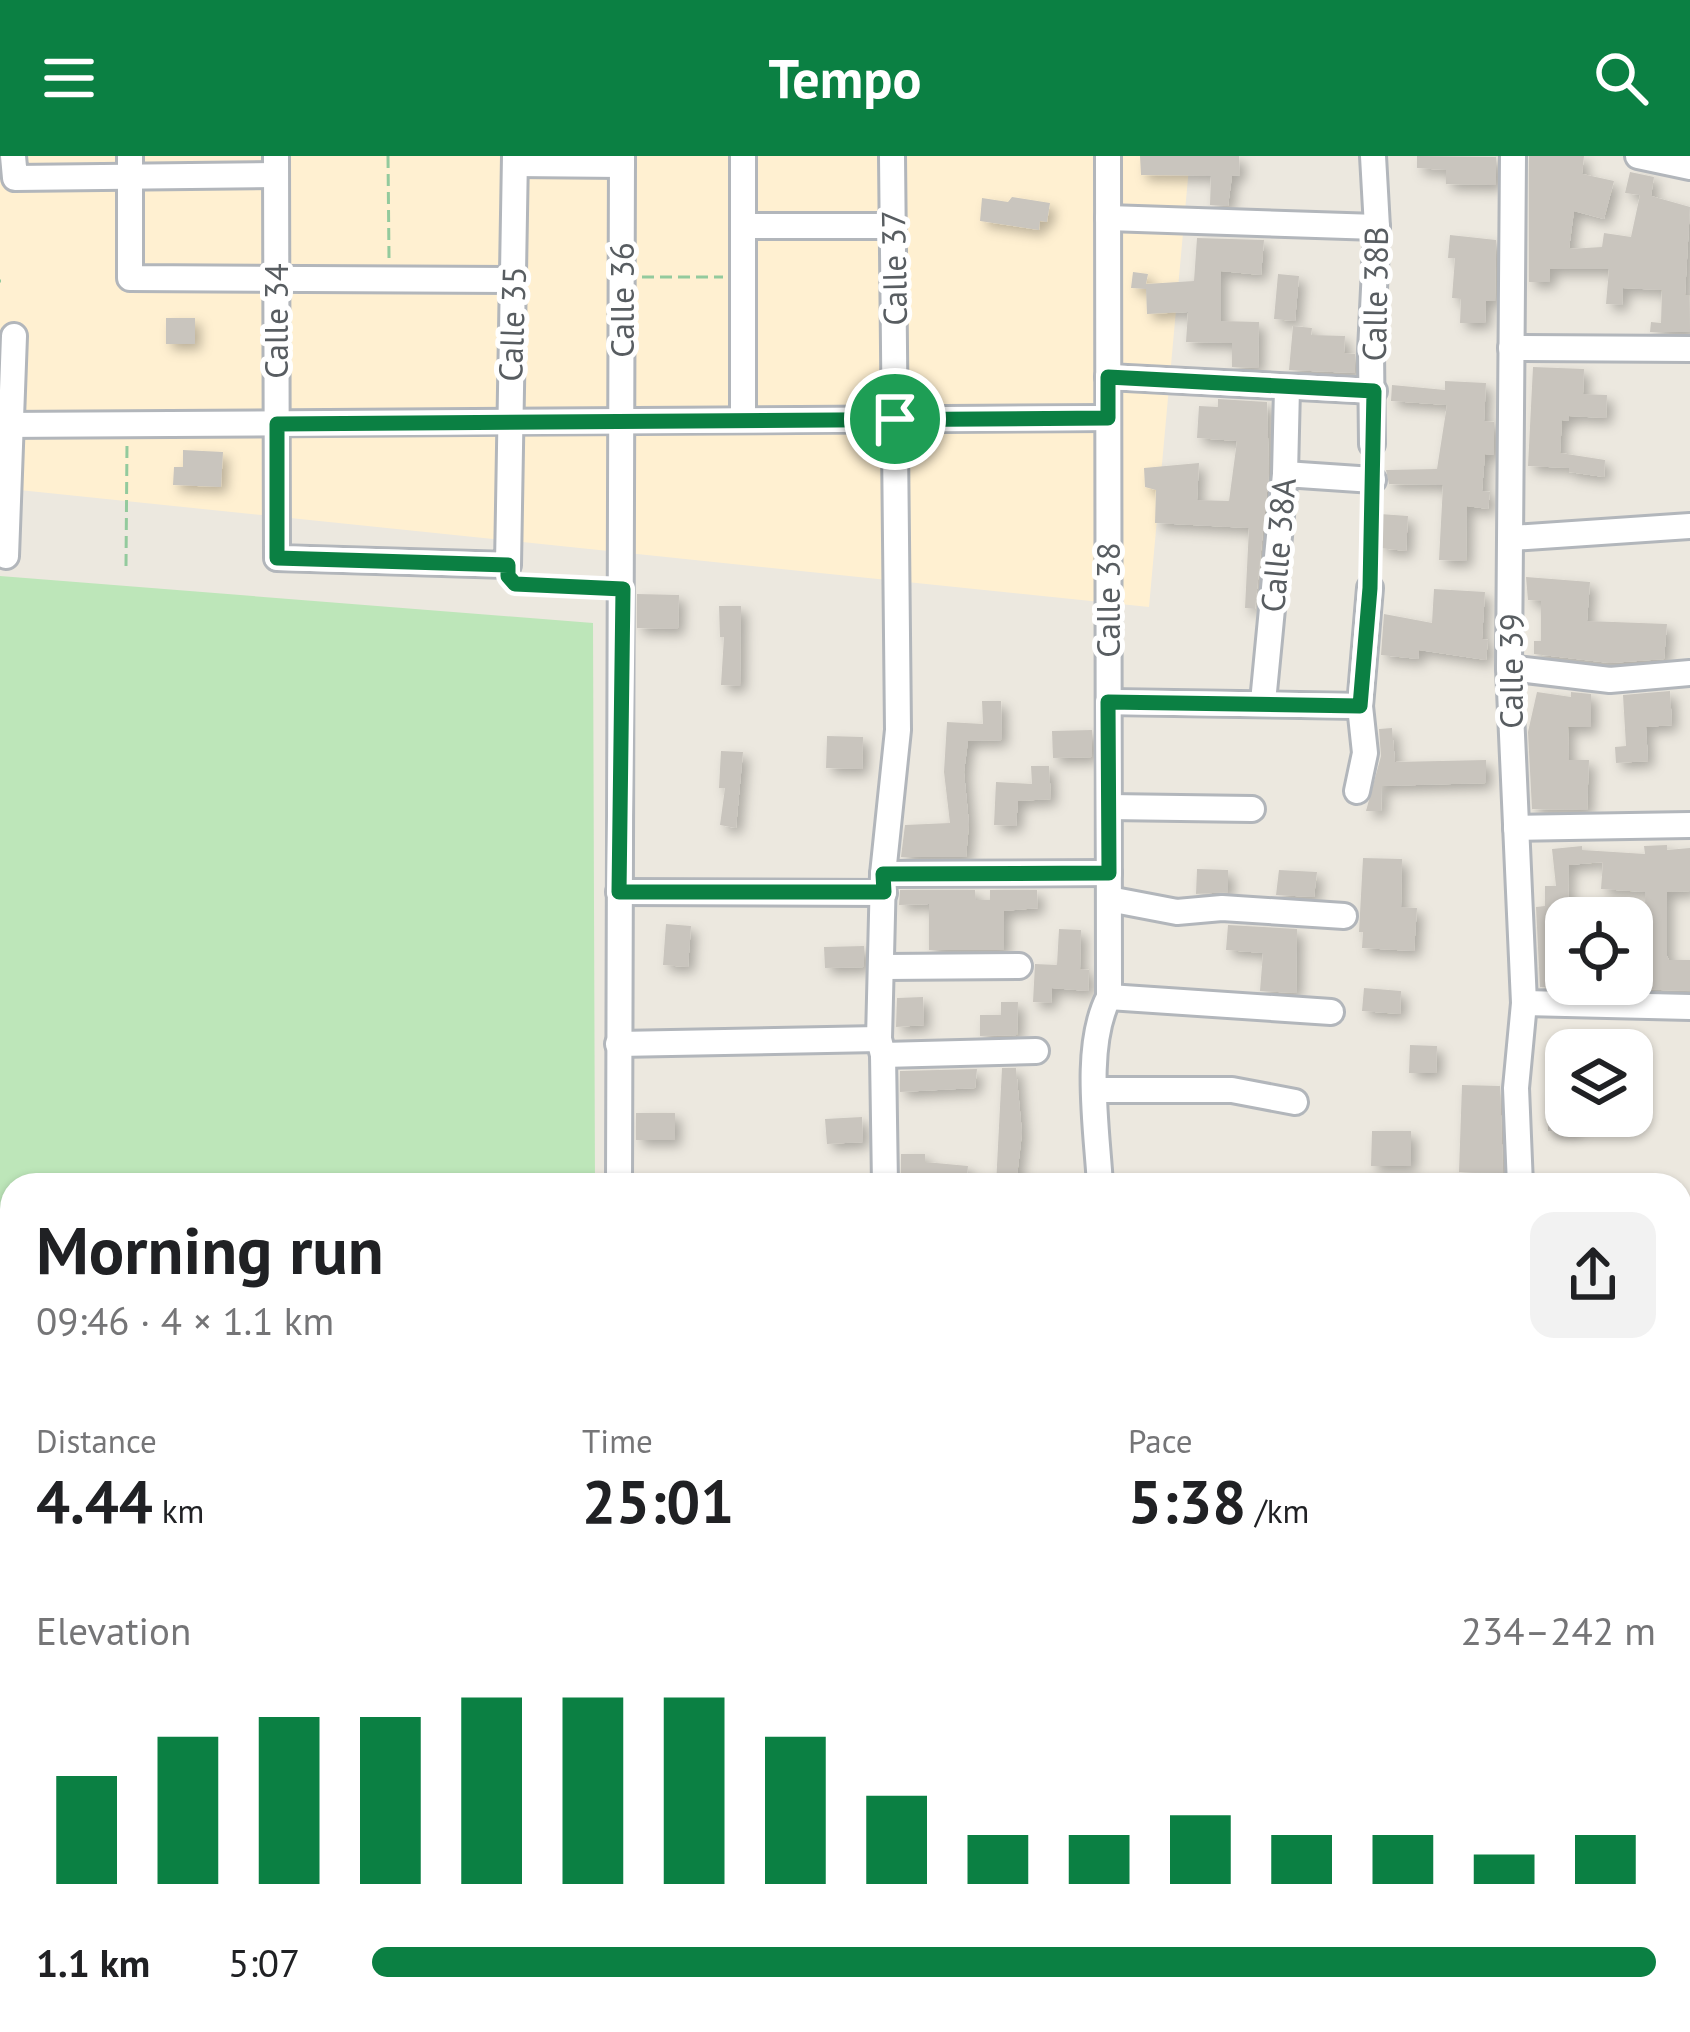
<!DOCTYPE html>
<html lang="en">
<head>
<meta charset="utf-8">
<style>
  :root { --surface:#fff; --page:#f2f2f2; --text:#202124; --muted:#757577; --accent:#0b8043 }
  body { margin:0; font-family:"PT Sans",sans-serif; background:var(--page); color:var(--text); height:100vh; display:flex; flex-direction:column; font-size:45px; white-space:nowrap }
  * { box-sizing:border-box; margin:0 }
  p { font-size:39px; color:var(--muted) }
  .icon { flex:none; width:66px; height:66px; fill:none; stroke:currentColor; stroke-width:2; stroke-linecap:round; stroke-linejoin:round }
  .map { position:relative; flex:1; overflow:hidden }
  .panel { position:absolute; left:0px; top:1017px; width:1692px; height:861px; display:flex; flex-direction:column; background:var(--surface); border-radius:36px 36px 0 0; box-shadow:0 3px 9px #0004 }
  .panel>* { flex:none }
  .fabs { position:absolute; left:1545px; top:741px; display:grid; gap:24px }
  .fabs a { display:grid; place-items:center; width:108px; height:108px; border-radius:24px; background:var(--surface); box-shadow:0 3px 9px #0004; font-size:60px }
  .pin { position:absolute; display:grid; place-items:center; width:102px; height:102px; color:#fff; margin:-51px; border:6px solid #fff; border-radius:50%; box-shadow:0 3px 12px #0007 }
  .round { display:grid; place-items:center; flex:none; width:126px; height:126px; border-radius:24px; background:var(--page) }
  .overview { display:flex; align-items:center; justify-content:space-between; height:204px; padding:0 36px }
  h1 { font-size:66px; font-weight:800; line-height:90px }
  .figures { display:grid; grid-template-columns:repeat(3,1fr); gap:18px; height:204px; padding:12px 36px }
  .figures div { display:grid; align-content:center }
  .figures b { font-size:60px; font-weight:800 }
  .figures small { font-size:33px; font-weight:400 }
  .figures p { font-size:33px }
  .chart { height:336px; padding:24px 36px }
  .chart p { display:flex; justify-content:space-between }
  .chart svg { width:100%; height:216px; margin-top:12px; stroke:var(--accent); stroke-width:6 }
  ul { padding:0 36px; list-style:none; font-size:39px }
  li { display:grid; grid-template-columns:192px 144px 1fr; align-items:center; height:90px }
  li i { height:30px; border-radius:15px; background:var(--accent) }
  header { display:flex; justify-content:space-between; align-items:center; height:156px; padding:0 36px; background:var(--accent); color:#fff; font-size:54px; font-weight:800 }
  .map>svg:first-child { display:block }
  .commercial { fill:#fff0d1 }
  .green { fill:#bde6b9 }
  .water { fill:#9cdeff }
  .building { fill:#c9c5be; filter:url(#shadow) }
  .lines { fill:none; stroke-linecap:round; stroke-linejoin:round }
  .minor-casing { stroke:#b2b6bb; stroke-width:30 }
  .major-casing { stroke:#f9b74b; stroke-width:39 }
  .path { stroke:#93ca9d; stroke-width:3; stroke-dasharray:12 6; stroke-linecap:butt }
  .minor { stroke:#fff; stroke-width:24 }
  .major { stroke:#ffe7a1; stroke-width:33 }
  .route-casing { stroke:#fff; stroke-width:24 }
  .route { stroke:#0b8043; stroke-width:15 }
  .labels { text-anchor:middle; stroke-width:10; stroke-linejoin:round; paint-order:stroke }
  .street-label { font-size:33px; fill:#585d61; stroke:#fff }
</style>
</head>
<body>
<header><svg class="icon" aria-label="menu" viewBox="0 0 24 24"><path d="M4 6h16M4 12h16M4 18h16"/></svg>Tempo<svg class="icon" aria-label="search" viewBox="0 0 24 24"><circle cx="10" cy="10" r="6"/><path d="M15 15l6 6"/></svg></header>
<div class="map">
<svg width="1690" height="1876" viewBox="0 0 1690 1876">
  <defs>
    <filter id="shadow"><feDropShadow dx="6" dy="6" stdDeviation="6" flood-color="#0004"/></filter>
  </defs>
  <rect width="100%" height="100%" fill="#ece8df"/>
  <polygon class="commercial" points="0,0 1190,0 1149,451 0,332"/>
  <g class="green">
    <polygon points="0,420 593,467 595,1029 12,1029 12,1211 0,1211"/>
    <polygon points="12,1821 12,1866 241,1866 240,1876 8,1876 1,1858"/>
  </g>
  <g class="water">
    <polygon points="1690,1439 1690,1876 1558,1876 1557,1866 1680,1866 1680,1440"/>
    <polygon points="235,1866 1351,1866 1350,1876 234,1876"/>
  </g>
  <g class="building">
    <polygon points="1140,0 1239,0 1240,19 1232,20 1228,50 1210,49 1211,20 1141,19"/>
    <polygon points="1417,0 1496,1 1496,29 1446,28 1446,14 1417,12"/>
    <polygon points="1529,0 1584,0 1582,18 1614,25 1604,63 1574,55 1569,93 1602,91 1604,77 1631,81 1640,39 1625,37 1630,16 1654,21 1651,40 1690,51 1685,139 1689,139 1690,176 1650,176 1651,166 1661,167 1662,134 1623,132 1622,149 1606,148 1609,113 1550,113 1550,126 1529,126"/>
    <polygon points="1012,41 1050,47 1047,66 1040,65 1039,74 980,65 982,42 1008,46"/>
    <polygon points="1450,79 1496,84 1495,145 1486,145 1485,167 1460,167 1461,143 1452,142 1455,102 1448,102"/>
    <polygon points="1197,82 1264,84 1261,119 1221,115 1221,165 1259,166 1258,212 1232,211 1232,187 1186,186 1188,156 1147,158 1146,133 1131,132 1133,116 1148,118 1146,128 1194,125"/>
    <polygon points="1278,118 1299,120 1295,165 1274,163"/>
    <rect x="166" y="162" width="29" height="26"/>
    <polygon points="1293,170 1312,172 1311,179 1345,180 1344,197 1355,198 1355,217 1289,214"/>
    <polygon points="1533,211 1584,213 1583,238 1607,239 1606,262 1569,260 1569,265 1562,264 1560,297 1605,304 1604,321 1569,316 1569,312 1528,310"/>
    <polygon points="1445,225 1486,227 1484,265 1494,266 1494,299 1485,298 1482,335 1490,336 1488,353 1467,350 1466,405 1439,404 1443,329 1389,328 1386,314 1437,313 1447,249 1391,245 1392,229 1445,234"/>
    <polygon points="1218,243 1267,246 1269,317 1255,453 1245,452 1249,372 1155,367 1156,334 1145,331 1144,312 1199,307 1197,344 1229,345 1237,285 1197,282 1199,250 1218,251"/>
    <polygon points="183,294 223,296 221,331 173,329 174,311 183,311"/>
    <polygon points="1380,358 1408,360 1406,395 1380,392"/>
    <polygon points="1526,421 1590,426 1587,465 1667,468 1664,503 1610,507 1534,498 1534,485 1541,485 1541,445 1528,444"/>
    <polygon points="1434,433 1485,436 1482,483 1488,484 1486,504 1419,494 1418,503 1381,499 1384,458 1432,467"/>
    <polygon points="637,438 679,439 678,473 637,472"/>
    <polygon points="719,450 741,450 740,530 721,529 724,481 720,481"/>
    <polygon points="1670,535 1672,569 1646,571 1648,605 1616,607 1615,591 1626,590 1623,539"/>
    <polygon points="1537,536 1571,541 1571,536 1591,538 1591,571 1568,571 1569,604 1589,604 1587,654 1532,653 1528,576"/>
    <polygon points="982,545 1001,545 1002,584 968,585 964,616 969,668 966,701 901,701 905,669 950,667 944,616 947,566 983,568"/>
    <polygon points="1392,572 1395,606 1486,604 1486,627 1382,630 1381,655 1366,655 1381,600 1379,573"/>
    <polygon points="1092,574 1092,601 1053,602 1052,575"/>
    <polygon points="827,580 863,581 862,613 826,612"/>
    <polygon points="721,595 743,596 736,672 720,669 725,632 719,632"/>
    <polygon points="1031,610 1049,610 1051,643 1018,645 1016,670 994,669 996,626 1032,628"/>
    <polygon points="1667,689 1667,694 1690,692 1690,735 1667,736 1667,800 1669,804 1690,804 1690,835 1632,833 1632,813 1646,814 1645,736 1601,733 1603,706 1569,709 1566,828 1576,828 1576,832 1540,831 1536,751 1545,750 1545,730 1556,730 1552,693 1582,690 1582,694 1645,698 1644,690"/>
    <polygon points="1363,702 1402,703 1401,751 1417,752 1414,795 1362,792 1363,776 1359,776"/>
    <polygon points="1197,713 1228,714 1228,736 1196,738"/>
    <polygon points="1279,714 1317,716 1314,741 1276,739"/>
    <polygon points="900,734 975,734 976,744 990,744 990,734 1037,734 1038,752 1004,755 1004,794 929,794 929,748 899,749"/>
    <polygon points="666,768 691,770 688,811 663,809"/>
    <polygon points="1228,769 1297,773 1296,837 1260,835 1263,797 1226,794"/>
    <polygon points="1059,773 1081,774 1080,813 1089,814 1088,835 1052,832 1051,847 1033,846 1035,808 1057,809"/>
    <polygon points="864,790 864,811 825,812 824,791"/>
    <polygon points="1364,832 1401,835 1400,858 1362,855"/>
    <polygon points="923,841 924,869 896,871 897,842"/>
    <polygon points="1001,846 1018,846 1017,879 980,880 980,859 1001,859"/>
    <polygon points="1410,889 1437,890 1436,917 1409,917"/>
    <polygon points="1002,912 1016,912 1022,977 1016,1029 996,1029"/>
    <polygon points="977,913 975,932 900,936 900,915"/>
    <polygon points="1462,929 1500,930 1503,1017 1459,1016"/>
    <polygon points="1546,937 1566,938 1566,960 1576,960 1576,975 1548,975"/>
    <rect x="636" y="957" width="39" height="27"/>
    <polygon points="862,961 863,986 827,988 825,963"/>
    <polygon points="1372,975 1411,975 1411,1010 1371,1010"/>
    <polygon points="901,998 925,998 925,1006 968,1010 966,1029 950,1029 951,1020 901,1020"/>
  </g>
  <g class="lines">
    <g class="minor-casing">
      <g id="minor">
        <polyline points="13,0 15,22 276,19"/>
        <polyline points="130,0 130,122 514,124"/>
        <polyline points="276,0 277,402 508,409 515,0"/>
        <polyline points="743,0 743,264"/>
        <polyline points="1513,0 1509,512 1524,847 1516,932 1520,1029"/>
        <polyline points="1638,0 1690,11"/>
        <polyline points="515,8 622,9"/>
        <polyline points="1108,62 1377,71"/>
        <polyline points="743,70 893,70"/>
        <polyline points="1511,192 1690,193"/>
        <polyline points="1108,221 1374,235"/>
        <polyline points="0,269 1108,262"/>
        <polyline points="1372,288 1371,195 1377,71 1373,0"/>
        <polyline points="1285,318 1373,324"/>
        <polyline points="1512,382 1690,370"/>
        <polyline points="6,400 14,180"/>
        <polyline points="1509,512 1610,524 1690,517"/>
        <polyline points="1109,546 1360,550"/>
        <polyline points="1263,546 1285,318 1287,232"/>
        <polyline points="1357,635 1365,597 1360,550 1370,432"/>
        <polyline points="1109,651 1252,653"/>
        <polyline points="1516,672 1690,669"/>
        <polyline points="883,718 1109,717"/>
        <polyline points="619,736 884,737"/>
        <polyline points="1109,743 1177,756 1222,752 1344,760"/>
        <polyline points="884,811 1019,810"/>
        <polyline points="1109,841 1331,856"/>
        <polyline points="1524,847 1690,851"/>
        <polyline points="618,888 879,883"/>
        <polyline points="883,899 1036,895"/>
        <polyline points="1094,934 1232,934 1295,946"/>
        <polyline points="619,1029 622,0"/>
        <polyline points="885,1029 883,899 879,883 883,718 898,574 892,0"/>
        <path d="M1100,1029C1097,974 1083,890 1109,841L1108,0"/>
      </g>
    </g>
    <g class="major-casing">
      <g id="major">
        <polyline points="1680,1223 1690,1223"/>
        <polyline points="0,1234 12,1234"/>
      </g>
    </g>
    <g class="path">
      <polyline points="388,0 389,102"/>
      <polyline points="642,121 723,121"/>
      <polyline points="0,125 1,125"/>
      <polyline points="126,410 127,288"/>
      <polyline points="1371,413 1373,344"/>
      <polyline points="523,428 597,431"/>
      <polyline points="1449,1876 1450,1866"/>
    </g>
    <use href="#minor" class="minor"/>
    <use href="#major" class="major"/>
  </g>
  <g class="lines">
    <g class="route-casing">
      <polygon id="route" points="1108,221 1374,235 1370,432 1360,550 1108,546 1109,717 883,718 884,736 619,736 623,433 515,428 508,420 508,409 277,402 277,268 1108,262"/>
    </g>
    <use href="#route" class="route"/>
  </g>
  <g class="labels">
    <g class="street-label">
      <text transform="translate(894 112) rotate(-91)" y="12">Calle 37</text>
      <text transform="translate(1375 138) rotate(-89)" y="12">Calle 38B</text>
      <text transform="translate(622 144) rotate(-90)" y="12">Calle 36</text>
      <text transform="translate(276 165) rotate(-90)" y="12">Calle 34</text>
      <text transform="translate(512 168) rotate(-88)" y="12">Calle 35</text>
      <text transform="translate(1278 389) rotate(-85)" y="12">Calle 38A</text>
      <text transform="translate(1108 444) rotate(-90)" y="12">Calle 38</text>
      <text transform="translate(1511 515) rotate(-90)" y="12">Calle 39</text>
    </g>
  </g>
</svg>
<div class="fabs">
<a><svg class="icon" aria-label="locate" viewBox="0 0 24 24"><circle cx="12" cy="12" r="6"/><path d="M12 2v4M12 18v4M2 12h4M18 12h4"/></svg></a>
<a><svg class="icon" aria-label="layers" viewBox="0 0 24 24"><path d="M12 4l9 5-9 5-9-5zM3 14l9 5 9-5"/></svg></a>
</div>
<div class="pin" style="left:895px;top:263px;background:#1e9e55"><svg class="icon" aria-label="arrive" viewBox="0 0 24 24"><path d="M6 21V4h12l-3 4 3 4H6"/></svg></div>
<section class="panel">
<div class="overview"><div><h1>Morning run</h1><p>09:46 · 4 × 1.1 km</p></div><a class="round"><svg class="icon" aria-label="share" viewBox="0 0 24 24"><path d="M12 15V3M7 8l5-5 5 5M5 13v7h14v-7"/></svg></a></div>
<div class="figures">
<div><p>Distance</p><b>4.44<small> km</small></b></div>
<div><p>Time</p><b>25:01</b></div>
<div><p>Pace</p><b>5:38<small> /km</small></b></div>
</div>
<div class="chart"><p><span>Elevation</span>234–242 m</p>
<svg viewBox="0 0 160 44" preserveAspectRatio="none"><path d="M5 44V22M15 44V14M25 44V10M35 44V10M45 44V6M55 44V6M65 44V6M75 44V14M85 44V26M95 44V34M105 44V34M115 44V30M125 44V34M135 44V34M145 44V38M155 44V34"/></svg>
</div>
<ul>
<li><b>1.1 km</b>5:07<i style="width:100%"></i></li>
</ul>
</section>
</div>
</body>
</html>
